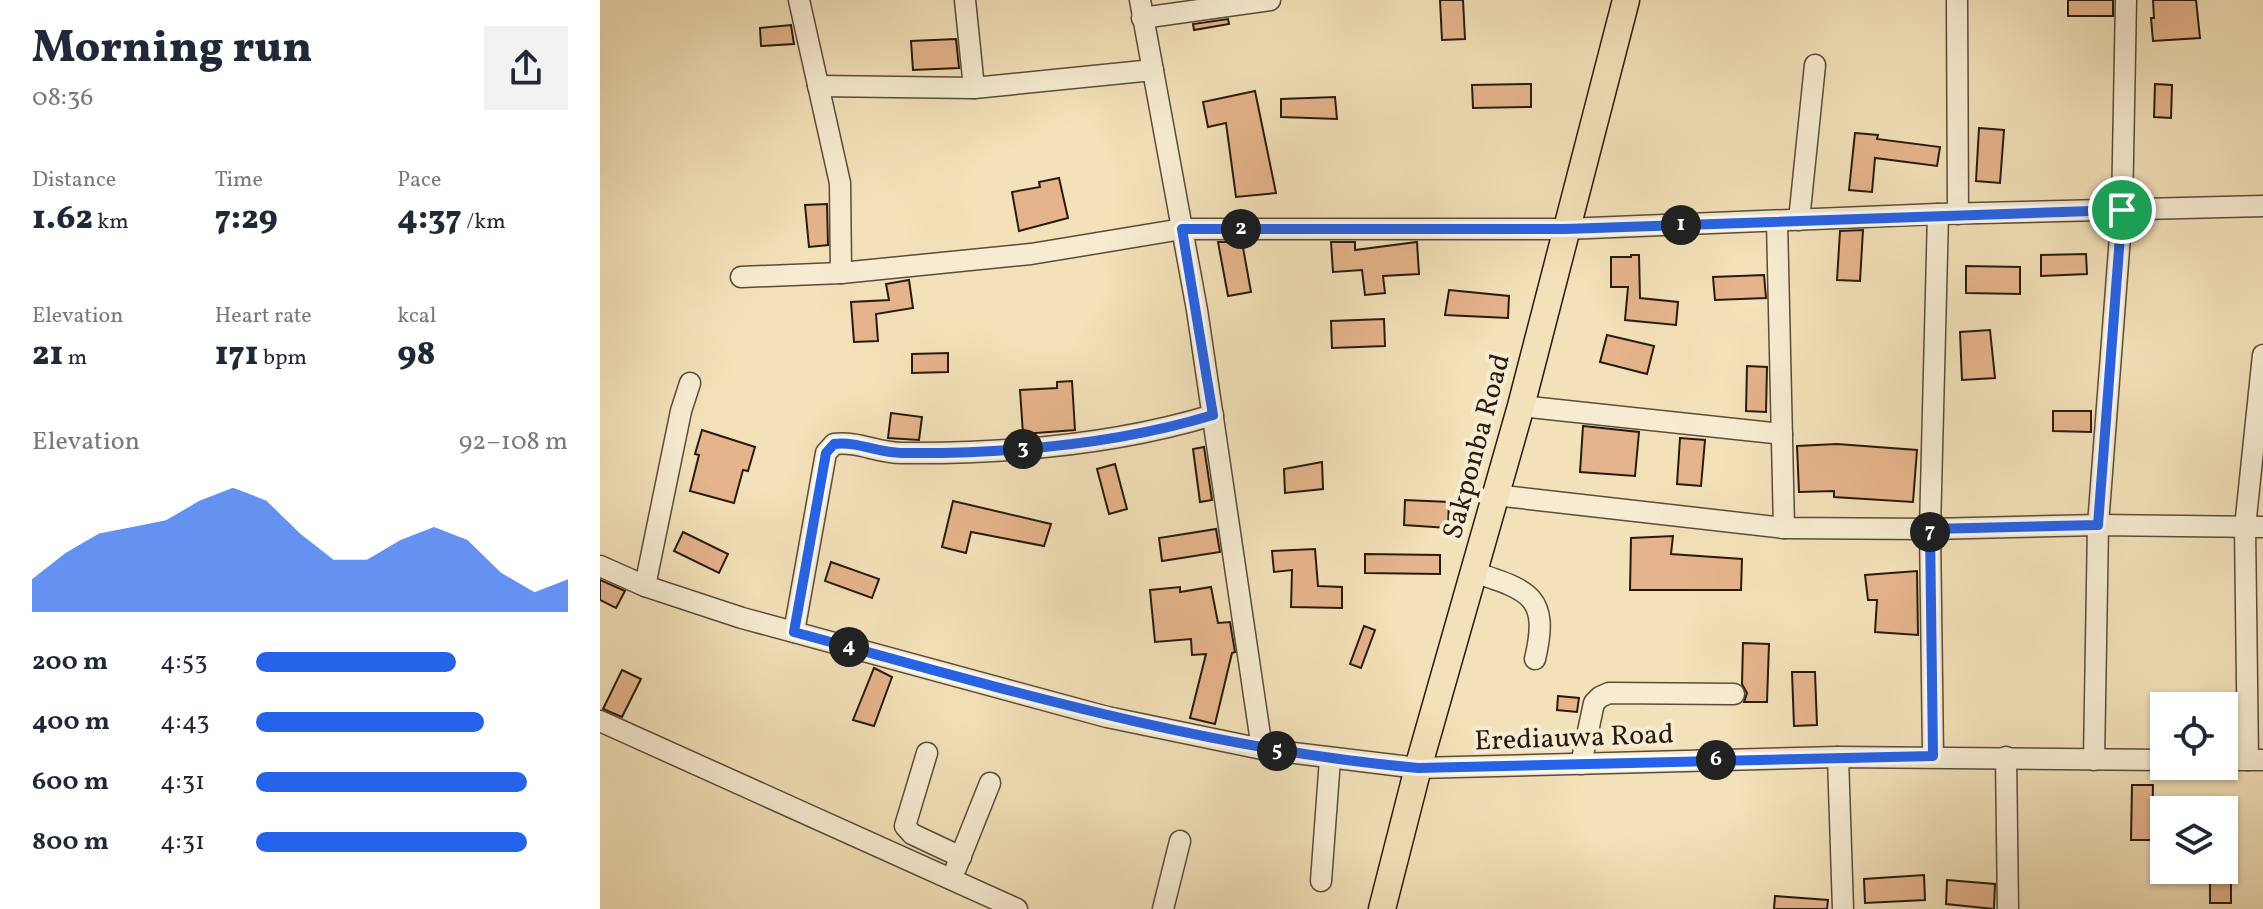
<!DOCTYPE html>
<html lang="en">
<head>
<meta charset="utf-8">
<style>
  :root { --surface:#fff; --page:#f2f2f3; --text:#1f2937; --muted:#747a83; --accent:#2563eb }
  body { margin:0; font-family:Vollkorn,serif; background:var(--page); color:var(--text); height:100vh; display:flex; flex-direction:column; font-size:30px; white-space:nowrap }
  * { box-sizing:border-box; margin:0 }
  p { font-size:26px; color:var(--muted) }
  .icon { flex:none; width:44px; height:44px; fill:none; stroke:currentColor; stroke-width:2; stroke-linecap:round; stroke-linejoin:round }
  .map { position:relative; flex:1; overflow:hidden }
  .details { display:flex; flex-direction:column; background:var(--surface); width:600px }
  .details>* { flex:none }
  .fabs { position:absolute; left:1550px; top:692px; display:grid; gap:16px }
  .fabs a { display:grid; place-items:center; width:88px; height:88px; border-radius:0px; background:var(--surface); box-shadow:0 2px 6px #0004; font-size:40px }
  .pin { position:absolute; display:grid; place-items:center; width:68px; height:68px; color:#fff; margin:-34px; border:4px solid #fff; border-radius:50%; box-shadow:0 2px 8px #0007 }
  .km { position:absolute; width:40px; height:40px; margin:-20px; border-radius:50%; background:#222; color:#fff; font-size:22px; line-height:40px; text-align:center }
  .round { display:grid; place-items:center; flex:none; width:84px; height:84px; border-radius:0px; background:var(--page) }
  .summary { display:flex; align-items:center; justify-content:space-between; height:136px; padding:0 32px }
  h1 { font-size:44px; font-weight:800; line-height:60px }
  .figures { display:grid; grid-template-columns:repeat(3,1fr); gap:12px; height:136px; padding:8px 32px }
  .figures div { display:grid; align-content:center }
  .figures b { font-size:34px; font-weight:800 }
  .figures small { font-size:22px; font-weight:400 }
  .figures p { font-size:22px }
  .chart { height:224px; padding:16px 32px }
  .chart p { display:flex; justify-content:space-between }
  .chart svg { width:100%; height:144px; margin-top:8px; fill:var(--accent); opacity:.7 }
  ul { padding:0 32px; list-style:none; font-size:26px }
  li { display:grid; grid-template-columns:128px 96px 1fr; align-items:center; height:60px }
  li i { height:20px; border-radius:10px; background:var(--accent) }
  main { display:flex; flex:1; min-height:0 }
  .map>svg:first-child { display:block }
  .building { fill:#e6b48c; stroke:#271b0f; stroke-width:2 }
  .lines { fill:none; stroke-linecap:round; stroke-linejoin:round }
  .minor-casing { stroke:#5a4c3a; stroke-width:23 }
  .major-casing { stroke:#271b0f; stroke-width:29 }
  .minor { stroke:#f7ecd2; stroke-width:20 }
  .major { stroke:#f3e1b9; stroke-width:26 }
  .route-casing { stroke:#fff; stroke-width:16 }
  .route { stroke:#2563eb; stroke-width:10 }
  .labels { text-anchor:middle; stroke-width:8; stroke-linejoin:round; paint-order:stroke }
  .street-label { font-size:28px; fill:#271b0f; stroke:#f7ecd2 }
</style>
</head>
<body>
<main>
<section class="details">
<div class="summary"><div><h1>Morning run</h1><p>08:36</p></div><a class="round"><svg class="icon" aria-label="share" viewBox="0 0 24 24"><path d="M12 15V3M7 8l5-5 5 5M5 13v7h14v-7"/></svg></a></div>
<div class="figures">
<div><p>Distance</p><b>1.62<small> km</small></b></div>
<div><p>Time</p><b>7:29</b></div>
<div><p>Pace</p><b>4:37<small> /km</small></b></div>
</div>
<div class="figures">
<div><p>Elevation</p><b>21<small> m</small></b></div>
<div><p>Heart rate</p><b>171<small> bpm</small></b></div>
<div><p>kcal</p><b>98</b></div>
</div>
<div class="chart"><p><span>Elevation</span>92–108 m</p>
<svg viewBox="0 0 160 44" preserveAspectRatio="none"><path d="M0 44V34L10 26L20 20L30 18L40 16L50 10L60 6L70 10L80 20L90 28L100 28L110 22L120 18L130 22L140 32L150 38L160 34V44z"/></svg>
</div>
<ul>
<li><b>200 m</b>4:53<i style="width:64%"></i></li>
<li><b>400 m</b>4:43<i style="width:73%"></i></li>
<li><b>600 m</b>4:31<i style="width:87%"></i></li>
<li><b>800 m</b>4:31<i style="width:87%"></i></li>
</ul>
</section>
<div class="map">
<svg width="1663" height="909" viewBox="0 0 1663 909">
  <rect width="100%" height="100%" fill="#f3e1b9"/>
  <filter id="stains"><feTurbulence type="fractalNoise" baseFrequency=".0025" numOctaves="4"/><feColorMatrix values="0 0 0 0 .2 0 0 0 0 .09 0 0 0 0 .02 0 0 0 .5 -.17"/></filter>
  <radialGradient id="worn" r=".72"><stop offset=".6" stop-color="#630" stop-opacity="0"/><stop offset="1" stop-color="#630" stop-opacity=".3"/></radialGradient>
  <g class="building">
    <polygon points="840,0 863,0 865,39 842,40"/>
    <rect x="1468" y="0" width="45" height="16"/>
    <polygon points="1553,0 1596,0 1600,38 1553,41 1551,18 1554,18"/>
    <polygon points="628,19 629,24 594,30 593,24"/>
    <polygon points="191,25 194,44 161,46 160,28"/>
    <polygon points="356,39 359,68 313,70 311,41"/>
    <polygon points="931,84 931,107 873,108 872,85"/>
    <polygon points="1555,84 1572,85 1571,118 1554,117"/>
    <polygon points="655,91 676,193 636,197 626,123 608,127 603,102"/>
    <polygon points="735,97 737,119 681,117 681,99"/>
    <polygon points="1379,128 1404,130 1400,183 1376,181"/>
    <polygon points="1255,133 1278,135 1277,139 1340,147 1337,166 1275,158 1272,192 1249,190"/>
    <polygon points="459,178 468,218 419,231 412,192 440,187 439,182"/>
    <polygon points="227,204 228,245 209,247 205,205"/>
    <polygon points="1263,230 1260,281 1237,280 1240,231"/>
    <polygon points="618,242 642,242 651,292 628,296"/>
    <polygon points="731,242 755,242 755,250 817,242 819,274 783,276 785,293 765,295 762,270 733,272"/>
    <polygon points="1486,254 1487,274 1441,276 1441,255"/>
    <polygon points="1031,255 1039,255 1040,298 1078,302 1076,325 1025,320 1028,287 1011,287 1011,257 1031,257"/>
    <polygon points="1366,266 1420,267 1420,294 1366,293"/>
    <polygon points="1164,275 1166,298 1115,300 1113,277"/>
    <polygon points="309,280 313,308 276,314 278,341 254,342 251,302 289,300 286,284"/>
    <polygon points="849,290 909,296 908,318 845,315"/>
    <polygon points="784,319 785,346 732,348 731,321"/>
    <polygon points="1390,330 1395,378 1362,380 1360,332"/>
    <polygon points="1007,335 1054,346 1047,374 1000,362"/>
    <polygon points="348,353 348,372 312,373 312,354"/>
    <polygon points="1147,366 1167,367 1166,412 1146,411"/>
    <polygon points="472,381 475,430 423,434 420,390 457,388 457,382"/>
    <polygon points="1453,411 1491,411 1491,432 1453,431"/>
    <polygon points="291,413 322,417 319,440 288,438"/>
    <polygon points="983,426 1039,432 1035,476 980,472"/>
    <polygon points="102,430 155,447 148,471 143,470 134,503 90,491 99,455 95,454"/>
    <polygon points="1080,438 1105,440 1101,486 1077,484"/>
    <polygon points="1237,444 1317,450 1313,502 1234,497 1234,491 1199,492 1197,446"/>
    <polygon points="604,447 612,500 600,502 593,449"/>
    <polygon points="722,462 723,489 685,493 684,469"/>
    <polygon points="515,464 527,509 509,514 497,469"/>
    <polygon points="805,500 849,502 848,528 804,525"/>
    <polygon points="353,501 451,524 444,546 371,532 366,553 342,547"/>
    <polygon points="616,529 620,552 562,561 559,538"/>
    <polygon points="83,532 128,554 119,573 74,551"/>
    <polygon points="1073,536 1071,554 1142,559 1141,590 1030,590 1031,538"/>
    <polygon points="715,549 718,586 742,587 742,608 691,607 692,570 674,572 672,551"/>
    <polygon points="765,554 840,555 840,574 765,573"/>
    <polygon points="231,562 279,579 272,598 225,581"/>
    <polygon points="1317,571 1318,635 1275,632 1277,600 1268,600 1265,575"/>
    <polygon points="0,580 25,591 16,608 0,600"/>
    <polygon points="580,587 580,592 611,587 618,623 630,622 635,652 632,653 615,724 590,718 606,654 592,655 591,639 555,642 550,590"/>
    <polygon points="764,626 775,630 761,668 750,664"/>
    <polygon points="1143,643 1169,644 1167,702 1144,702 1147,693 1142,684"/>
    <polygon points="274,668 292,677 274,726 253,720"/>
    <polygon points="22,670 41,679 22,717 3,709"/>
    <polygon points="1192,672 1215,672 1217,725 1194,726"/>
    <polygon points="958,696 979,698 977,712 957,710"/>
    <polygon points="1532,785 1553,785 1552,840 1531,840"/>
    <rect x="1610" y="870" width="21" height="33"/>
    <polygon points="1324,875 1325,900 1265,903 1264,879"/>
    <polygon points="1347,880 1395,884 1394,909 1346,904"/>
    <polygon points="1175,896 1228,900 1227,909 1174,909"/>
  </g>
  <g class="lines">
    <g class="minor-casing">
      <g id="minor">
        <polyline points="199,0 240,183 241,273"/>
        <polyline points="365,0 374,88"/>
        <polyline points="540,0 597,310 662,749 818,768 1238,757 1564,760"/>
        <polyline points="1357,0 1358,214"/>
        <polyline points="542,18 670,0"/>
        <polyline points="218,86 374,88 553,70"/>
        <polyline points="1199,220 1215,65"/>
        <polyline points="1177,221 1184,528"/>
        <polyline points="141,277 241,273 431,254 582,229 965,229 1338,214 1663,206"/>
        <polyline points="921,406 1182,434"/>
        <polyline points="895,495 1184,528 1330,529 1498,525 1663,527"/>
        <polyline points="0,566 45,586 142,618 507,717 662,749"/>
        <path d="M873,572C929,590 950,596 935,659"/>
        <polyline points="45,586 81,411 90,383"/>
        <path d="M194,632L226,453L234,444C258,441 278,453 301,453C405,454 514,445 613,415"/>
        <polyline points="0,721 417,909"/>
        <polyline points="327,753 305,826 312,834 361,857"/>
        <polyline points="1333,756 1330,529 1338,214"/>
        <polyline points="1238,757 1243,909"/>
        <polyline points="1406,757 1408,909"/>
        <polyline points="1494,760 1498,525 1522,210 1526,0"/>
        <polyline points="1624,760 1663,760"/>
        <polyline points="1648,760 1645,527 1663,355"/>
        <polyline points="981,764 994,703 1000,697 1009,693 1134,694"/>
        <polyline points="356,868 390,783"/>
        <polyline points="721,881 730,759"/>
        <polyline points="563,909 580,841"/>
      </g>
    </g>
    <g class="major-casing">
      <polyline id="major" points="782,909 818,768 921,406 1026,0"/>
    </g>
    <use href="#minor" class="minor"/>
    <use href="#major" class="major"/>
  </g>
  <g class="lines">
    <g class="route-casing">
      <path id="route" d="M1522,210L1498,525L1330,529L1333,756L818,768C604,749 400,688 194,632L226,453L234,444C257,441 278,453 301,453C405,454 514,445 613,415L582,229H965Z"/>
    </g>
    <use href="#route" class="route"/>
  </g>
  <g class="labels">
    <g class="street-label">
      <text transform="translate(875 446) rotate(-75)" y="10">Sakponba Road</text>
      <text transform="translate(974 736) rotate(-2)" y="10">Erediauwa Road</text>
    </g>
  </g>
  <rect width="100%" height="100%" filter="url(#stains)"/>
  <rect width="100%" height="100%" fill="url(#worn)"/>
</svg>
<div class="fabs">
<a><svg class="icon" aria-label="locate" viewBox="0 0 24 24"><circle cx="12" cy="12" r="6"/><path d="M12 2v4M12 18v4M2 12h4M18 12h4"/></svg></a>
<a><svg class="icon" aria-label="layers" viewBox="0 0 24 24"><path d="M12 4l9 5-9 5-9-5zM3 14l9 5 9-5"/></svg></a>
</div>
<div class="pin" style="left:1522px;top:210px;background:#1e9e55"><svg class="icon" aria-label="arrive" viewBox="0 0 24 24"><path d="M6 21V4h12l-3 4 3 4H6"/></svg></div>
<b class="km" style="left:1081px;top:225px">1</b>
<b class="km" style="left:641px;top:229px">2</b>
<b class="km" style="left:423px;top:449px">3</b>
<b class="km" style="left:249px;top:647px">4</b>
<b class="km" style="left:677px;top:751px">5</b>
<b class="km" style="left:1116px;top:760px">6</b>
<b class="km" style="left:1330px;top:532px">7</b>
</div>
</main>
</body>
</html>
